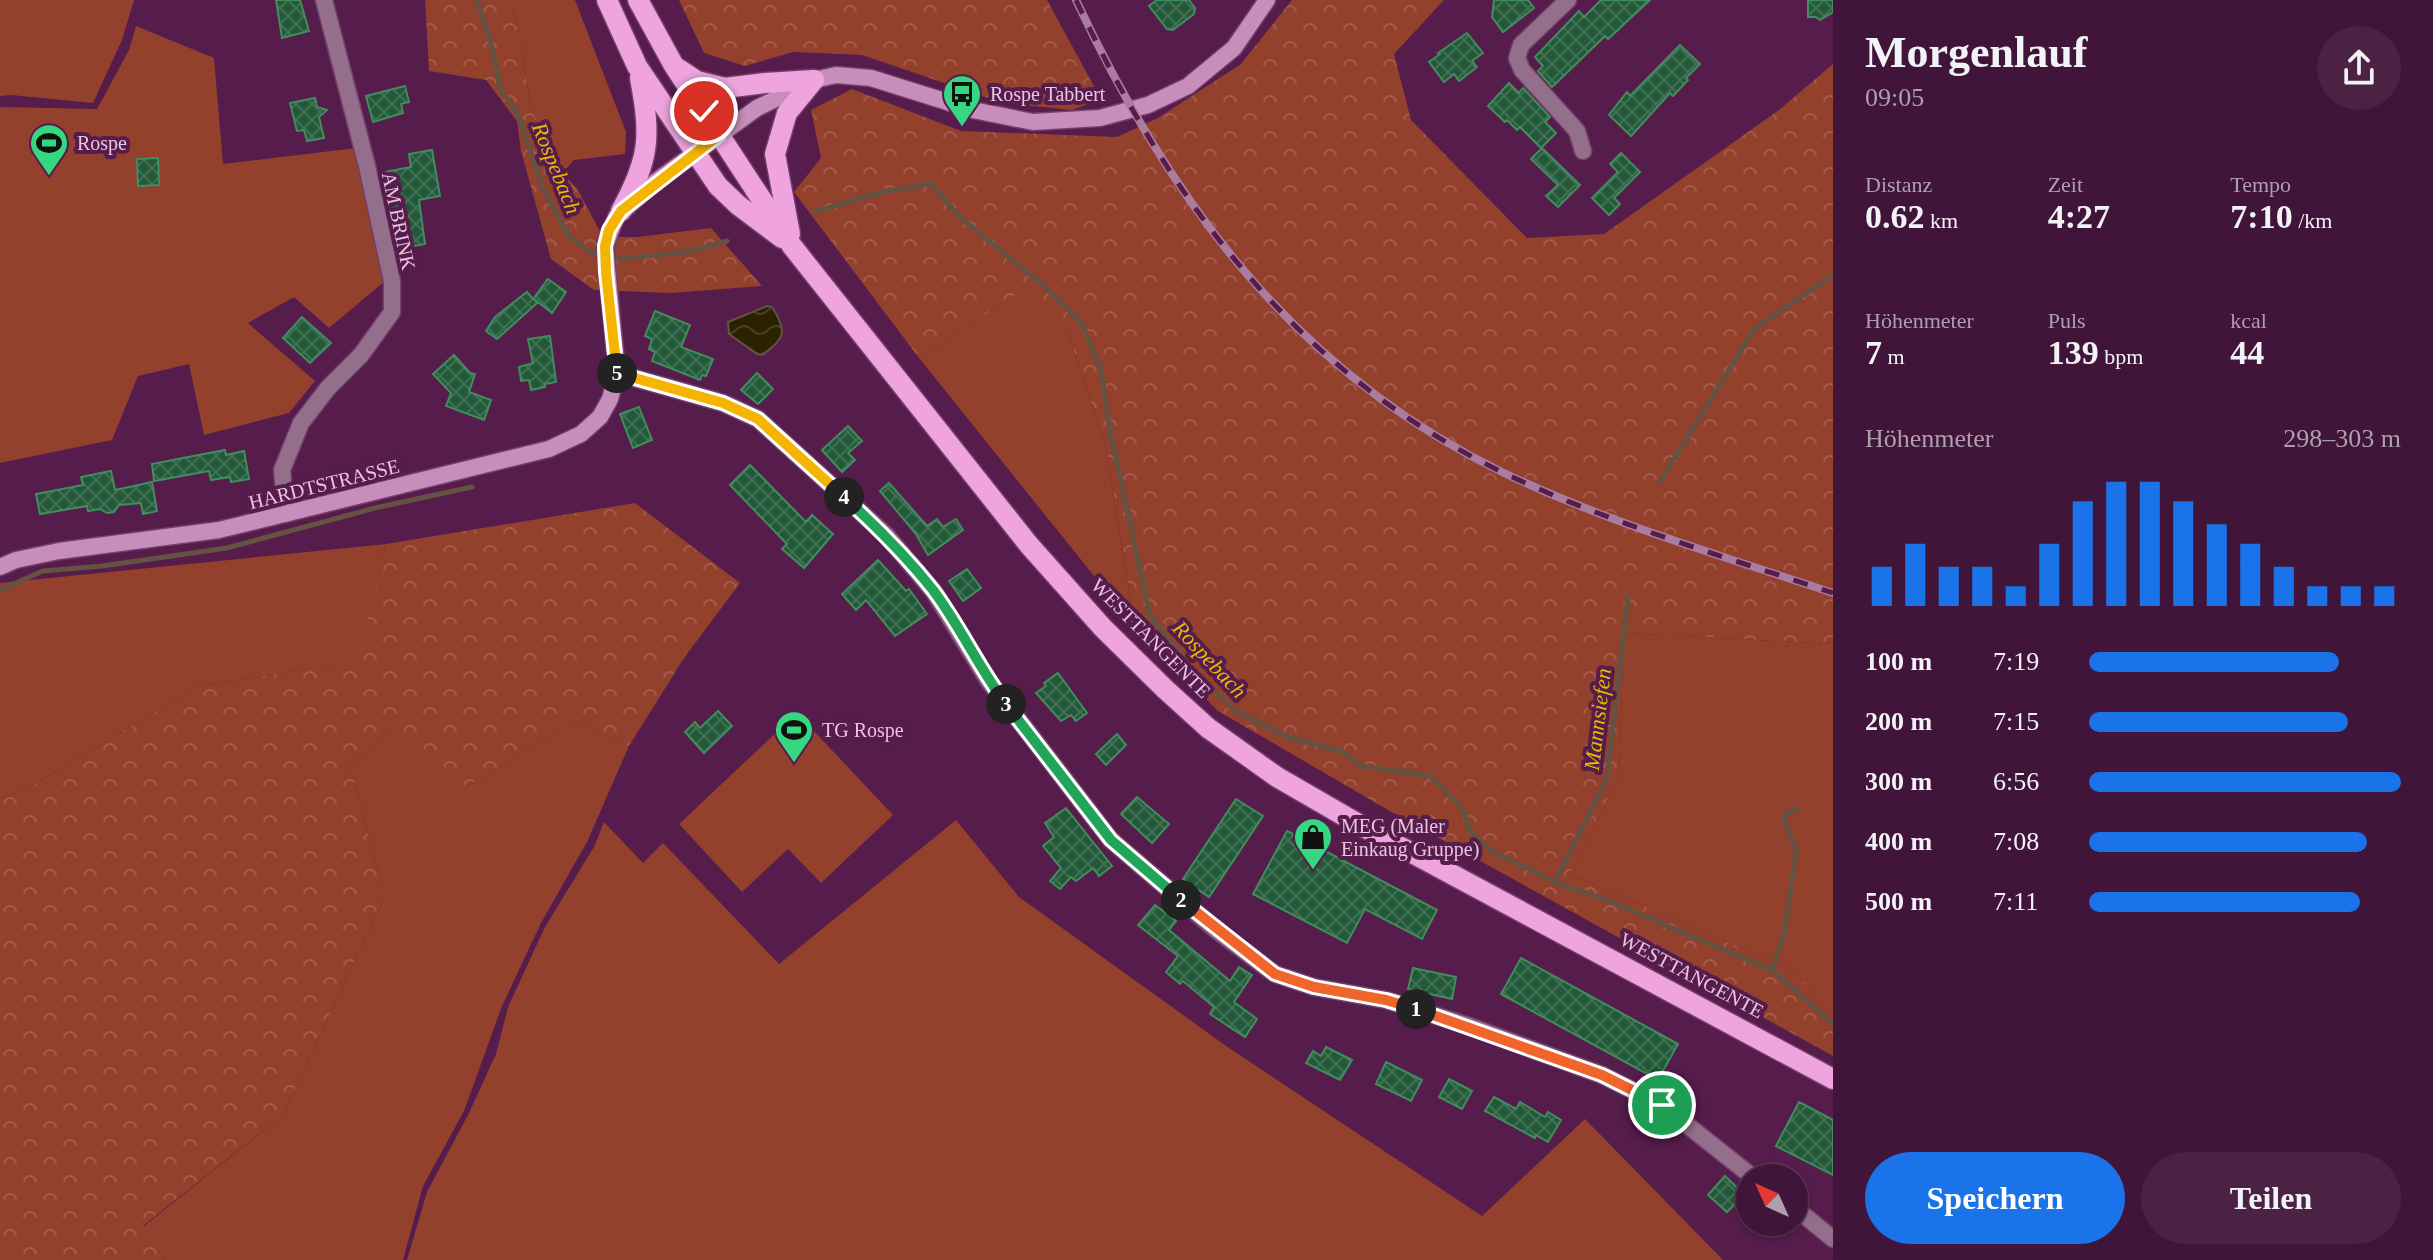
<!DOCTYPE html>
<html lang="de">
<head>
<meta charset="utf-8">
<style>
  :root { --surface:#401539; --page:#4b2244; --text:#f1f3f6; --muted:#ae9fae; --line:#593453; --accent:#1a73e8 }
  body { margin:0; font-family:"Times New Roman",serif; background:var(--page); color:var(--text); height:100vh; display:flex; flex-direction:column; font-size:30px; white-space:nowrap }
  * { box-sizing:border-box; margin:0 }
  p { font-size:26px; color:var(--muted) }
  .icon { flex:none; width:44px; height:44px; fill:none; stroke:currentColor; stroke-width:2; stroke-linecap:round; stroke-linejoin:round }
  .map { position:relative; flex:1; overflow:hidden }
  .drawer { display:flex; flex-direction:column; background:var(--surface); width:600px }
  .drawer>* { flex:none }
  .needle { width:52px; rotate:315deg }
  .buttons { position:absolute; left:1736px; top:1164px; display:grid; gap:16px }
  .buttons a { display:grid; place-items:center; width:72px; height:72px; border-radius:50%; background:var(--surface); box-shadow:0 2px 6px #0004,0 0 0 2px var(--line); font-size:40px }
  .pin { position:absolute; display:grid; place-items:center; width:68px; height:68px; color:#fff; margin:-34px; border:4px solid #fff; border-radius:50%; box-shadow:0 2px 8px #0007 }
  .km { position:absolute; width:40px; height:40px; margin:-20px; border-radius:50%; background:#222; color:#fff; font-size:22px; line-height:40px; text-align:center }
  .round { display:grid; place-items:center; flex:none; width:84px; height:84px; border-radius:42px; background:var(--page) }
  .head { display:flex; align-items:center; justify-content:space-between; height:136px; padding:0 32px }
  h1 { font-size:44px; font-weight:700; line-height:60px }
  .figures { display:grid; grid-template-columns:repeat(3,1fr); gap:12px; height:136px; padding:8px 32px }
  .figures div { display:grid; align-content:center }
  .figures b { font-size:34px; font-weight:700 }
  .figures small { font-size:22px; font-weight:400 }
  .figures p { font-size:22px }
  .chart { height:224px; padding:16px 32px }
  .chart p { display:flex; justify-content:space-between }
  .chart svg { width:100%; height:144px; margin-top:8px; stroke:var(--accent); stroke-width:6 }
  .button { display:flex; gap:16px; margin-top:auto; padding:16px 32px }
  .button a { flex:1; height:92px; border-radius:48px; background:var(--accent); color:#fff; font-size:32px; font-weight:700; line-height:92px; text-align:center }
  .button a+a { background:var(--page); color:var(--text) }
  ul { padding:0 32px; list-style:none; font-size:26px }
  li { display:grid; grid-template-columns:128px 96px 1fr; align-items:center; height:60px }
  li i { height:20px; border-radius:10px; background:var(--accent) }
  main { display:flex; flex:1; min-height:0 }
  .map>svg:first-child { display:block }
  .green { fill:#93402d }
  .forest { fill:url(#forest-crowns) }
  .water { fill:url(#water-waves); stroke:#645343; stroke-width:2 }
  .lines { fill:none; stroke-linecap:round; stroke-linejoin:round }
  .stream { stroke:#645343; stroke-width:5 }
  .building { fill:url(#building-cross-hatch); stroke:#408d5d; stroke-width:2 }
  .street-casing { stroke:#733e6a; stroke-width:19 }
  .secondary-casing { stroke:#733e6a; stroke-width:19 }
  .primary-casing { stroke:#733e6a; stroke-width:23 }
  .street { stroke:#936f8b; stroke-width:16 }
  .secondary { stroke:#c78dbb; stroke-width:16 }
  .primary { stroke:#efa4df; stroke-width:20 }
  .rail-casing { stroke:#a97ca0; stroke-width:8 }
  .rail { stroke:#551c4c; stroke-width:5; stroke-dasharray:15; stroke-linecap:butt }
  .split-1-casing { stroke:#fff; stroke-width:16 }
  .split-2-casing { stroke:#fff; stroke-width:16 }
  .split-3-casing { stroke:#fff; stroke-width:16 }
  .split-4-casing { stroke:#fff; stroke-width:16 }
  .split-5-casing { stroke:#fff; stroke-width:16 }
  .split-6-casing { stroke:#fff; stroke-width:16 }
  .split-1 { stroke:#f0652b; stroke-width:10 }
  .split-2 { stroke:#f0652b; stroke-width:10 }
  .split-3 { stroke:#22a559; stroke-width:10 }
  .split-4 { stroke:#22a559; stroke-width:10 }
  .split-5 { stroke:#f5b400; stroke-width:10 }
  .split-6 { stroke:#f5b400; stroke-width:10 }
  .labels { text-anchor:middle; stroke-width:8; stroke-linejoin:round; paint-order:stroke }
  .poi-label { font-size:20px; fill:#e9c5e0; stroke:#551c4c; text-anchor:start }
  .street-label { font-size:20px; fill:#e9c5e0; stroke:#551c4c }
  .water-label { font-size:22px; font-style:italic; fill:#e3bd01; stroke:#551c4c }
</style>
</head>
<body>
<main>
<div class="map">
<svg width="1833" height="1260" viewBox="0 0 1833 1260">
  <defs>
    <pattern id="forest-crowns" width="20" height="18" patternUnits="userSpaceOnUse" patternTransform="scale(2)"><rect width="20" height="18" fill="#93402d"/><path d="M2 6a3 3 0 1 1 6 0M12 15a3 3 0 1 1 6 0" fill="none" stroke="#a25a4b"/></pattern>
    <pattern id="water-waves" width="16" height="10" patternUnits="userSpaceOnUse" patternTransform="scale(2)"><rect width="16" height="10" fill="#2b2200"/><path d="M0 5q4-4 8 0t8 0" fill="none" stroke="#4a4125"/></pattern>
    <pattern id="building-cross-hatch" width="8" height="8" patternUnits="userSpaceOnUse" patternTransform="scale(2)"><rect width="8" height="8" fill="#225938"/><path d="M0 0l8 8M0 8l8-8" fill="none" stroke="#426f54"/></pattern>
  </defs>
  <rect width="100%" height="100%" fill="#551c4c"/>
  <g class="green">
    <polygon points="0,0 134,0 122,40 93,103 11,95 0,96"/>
    <polygon points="511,0 575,0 626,132 625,154 574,160 563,173 530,106 522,45"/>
    <polygon points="136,26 214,58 223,164 356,148 385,281 329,328 294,297 248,323 315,381 289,413 204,435 189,364 138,376 112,440 0,463 0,107 97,109 129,50"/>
    <polygon points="1024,289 1068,333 1106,448 1135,627 919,358"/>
    <polygon points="386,544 358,661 198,686 23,791 0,798 0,583"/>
    <polygon points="1624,633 1833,644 1833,1019 1795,971 1570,874 1619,776"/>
    <polygon points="797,713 893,815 821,883 788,849 742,892 679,824"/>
    <polygon points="575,721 629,746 587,842 541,923 502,1006 464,1111 423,1186 403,1260 164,1260 144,1226 283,1115 385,896 350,766 396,722 466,787"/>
    <polygon points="956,820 1019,897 1229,1048 1482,1216 1585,1119 1723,1260 407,1260 427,1192 469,1113 496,1054 508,1007 545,927 594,847 604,822 643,863 663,843 779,964"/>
  </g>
  <g class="forest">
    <polygon points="425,0 511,0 522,45 530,106 563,173 578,190 603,237 638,237 711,228 762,286 671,293 594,290 551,259 521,151 517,121 486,80 429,71"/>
    <polygon points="679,0 1047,0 1101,99 1072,110 1003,103 862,55 793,52 745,66 704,53"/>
    <polygon points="1292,0 1444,0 1394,54 1411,120 1527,238 1604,234 1779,110 1833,64 1833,644 1624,633 1619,776 1570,874 1795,971 1833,1019 1833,1056 1388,810 1218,711 1135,627 1106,448 1068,333 1023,290 919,358 794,192 821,158 811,110 852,89 961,131 1117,137 1158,118 1241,64"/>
    <polygon points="635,503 740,583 684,658 629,746 575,721 466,787 395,723 350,766 385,896 283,1115 144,1225 164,1260 0,1260 0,798 23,791 198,686 357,661 386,544"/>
  </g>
  <path class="water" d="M767,306L772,307C787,330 786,339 762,355L757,354L729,334L728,322Z"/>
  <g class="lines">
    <g class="stream">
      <polyline points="477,0 491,42 500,88 518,114 543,188 569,237 594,254 620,259 693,251 727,241"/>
      <polyline points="814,212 882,192 931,184 961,218 1042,284 1081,322 1101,369 1110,430 1150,616 1192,669 1235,711 1290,738 1342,751 1361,766 1430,776 1462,808 1471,832 1492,851 1555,882 1606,900 1772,970 1833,1024"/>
      <polyline points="1660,482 1754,329 1833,275"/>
      <polyline points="0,590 43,571 102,566 227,548 375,508 472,487"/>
      <polyline points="1555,882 1607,778 1628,597"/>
      <polyline points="1772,970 1784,935 1796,851 1783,816 1797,809"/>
    </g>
  </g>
  <g class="building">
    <polygon points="276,0 300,0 309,31 282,38"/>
    <polygon points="1157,0 1189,0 1195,8 1194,14 1173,30 1167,29 1149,6"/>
    <polygon points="1494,0 1528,0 1534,8 1503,32 1492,17"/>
    <polygon points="1601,0 1650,0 1608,39 1605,36 1552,87 1538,71 1543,66 1535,57 1579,11 1584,17"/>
    <polygon points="1808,0 1833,0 1833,12 1820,20 1816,17 1808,17"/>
    <polygon points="1467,33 1483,53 1472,61 1477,67 1459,81 1454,74 1444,82 1429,62 1440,54 1438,53"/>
    <polygon points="1680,45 1700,64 1686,78 1688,80 1673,96 1670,93 1631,136 1609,115 1627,92 1630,96"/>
    <polygon points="1509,83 1519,93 1523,88 1550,117 1545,122 1556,133 1541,148 1520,127 1517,130 1507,120 1505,122 1488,106"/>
    <polygon points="405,86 409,102 401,104 403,113 373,122 366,96"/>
    <polygon points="315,98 317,107 327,110 319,117 324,138 307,141 304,130 297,131 290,103"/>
    <polygon points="1542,148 1580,185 1558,207 1546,196 1558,185 1531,159"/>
    <polygon points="432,150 440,196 419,200 425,244 397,249 385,172 411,167 409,154"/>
    <polygon points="1621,153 1640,172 1614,198 1620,204 1609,215 1592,198 1618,172 1610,164"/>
    <polygon points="158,158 159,185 138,186 137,159"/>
    <polygon points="548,279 566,292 552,313 534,299 537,303 497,339 486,331 495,317 527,292 533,299"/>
    <polygon points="655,311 690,325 681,347 713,359 706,376 702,375 700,380 652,361 655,352 649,349 652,339 645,336"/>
    <polygon points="302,317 331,343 310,363 283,338"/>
    <polygon points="550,336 556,382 545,384 545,387 531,390 529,380 521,381 519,367 533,363 528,339"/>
    <polygon points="454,355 470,373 475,374 469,392 491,400 484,420 446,406 451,393 433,374"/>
    <polygon points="757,373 773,389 758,404 741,390"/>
    <polygon points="639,407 652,440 633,448 620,414"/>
    <polygon points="848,426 862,441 848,453 855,460 842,472 822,450"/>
    <polygon points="225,450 226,455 244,451 249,479 231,482 230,477 211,480 209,471 154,481 152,464"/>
    <polygon points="750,465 806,522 812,515 833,534 804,568 782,549 787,544 730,485"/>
    <polygon points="111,471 115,490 152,482 157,511 143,514 141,503 119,505 114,512 107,513 100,509 88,511 87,506 40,514 36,494 83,485 81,477"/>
    <polygon points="889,483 927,526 937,519 943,527 956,519 963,530 928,555 916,534 880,491"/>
    <polygon points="878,560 906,591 909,589 927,614 895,636 866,600 856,610 842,594"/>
    <polygon points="967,569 981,588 963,601 949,581"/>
    <polygon points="1058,673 1087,713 1076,721 1071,715 1061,721 1036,693 1046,686 1044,683"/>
    <polygon points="718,711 732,726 704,753 685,732 695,722 700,728"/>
    <polygon points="1117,734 1126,745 1106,765 1096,754"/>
    <polygon points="1137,797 1169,824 1152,843 1121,814"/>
    <polygon points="1236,799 1263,816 1209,897 1183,879"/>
    <polygon points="1066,808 1112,866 1099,876 1093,868 1076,881 1071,877 1060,889 1050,881 1061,868 1043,846 1054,837 1045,823"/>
    <polygon points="1287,831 1437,910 1422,939 1365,909 1347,943 1253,894"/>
    <polygon points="1155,905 1176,921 1169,930 1230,981 1239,967 1252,975 1234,1002 1257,1019 1245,1037 1210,1014 1214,1007 1183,981 1180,984 1166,972 1178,956 1138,925"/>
    <polygon points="1521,958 1678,1044 1658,1080 1501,994"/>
    <polygon points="1413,968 1456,977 1452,999 1408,989"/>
    <polygon points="1326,1047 1352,1060 1340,1080 1306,1063 1313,1051 1321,1056"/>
    <polygon points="1386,1062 1422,1080 1411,1101 1376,1084"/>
    <polygon points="1449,1079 1472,1091 1462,1109 1439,1097"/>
    <polygon points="1494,1097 1516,1109 1520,1102 1545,1117 1548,1112 1561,1120 1548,1142 1536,1135 1535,1138 1485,1111"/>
    <polygon points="1799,1102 1833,1120 1833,1175 1776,1146"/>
    <polygon points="1725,1176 1750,1200 1750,1220 1734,1205 1727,1212 1708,1195"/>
  </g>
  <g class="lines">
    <g class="street-casing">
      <g id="street">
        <polyline points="1568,0 1521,45 1517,58 1522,70 1577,131 1583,151"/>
        <polyline points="617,373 723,403 758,419 887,536 934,592 988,680 1111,840 1215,929 1275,974 1314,987 1386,1000 1469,1026 1602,1075 1662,1105 1754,1178"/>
        <polyline points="286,514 282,470 301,423 328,388 361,355 392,312 392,281 367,166 324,0"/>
        <polyline points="1794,1207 1833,1239"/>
      </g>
    </g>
    <g class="secondary-casing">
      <polyline id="secondary" points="0,567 16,560 59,551 219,530 549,449 581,434 600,417 610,399 617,373 605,246 616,217 655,182 757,108 814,80 836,75 871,78 973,110 1033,122 1100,118 1148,105 1188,86 1234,48 1267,0"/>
    </g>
    <g class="primary-casing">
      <g id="primary">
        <polyline points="607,0 637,66 718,186 738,205 782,238"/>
        <polyline points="638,0 673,64 792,246 1029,545 1103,628 1165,689 1208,728 1277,777 1360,825 1833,1079"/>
        <polyline points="679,69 697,81 725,88 765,83 814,80"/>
        <path d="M621,211C650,158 651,137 640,78"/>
        <polyline points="790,234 775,154 787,113 814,80"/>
      </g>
    </g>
    <use href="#street" class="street"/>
    <use href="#secondary" class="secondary"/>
    <use href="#primary" class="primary"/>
    <g class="rail-casing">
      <path id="rail" d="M1076,0C1171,203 1296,372 1502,472C1608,523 1723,556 1833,593"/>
    </g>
    <use href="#rail" class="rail"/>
  </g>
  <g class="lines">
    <g class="split-1-casing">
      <polyline id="split-1" points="1416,1009 1602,1075 1662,1105"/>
    </g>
    <g class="split-2-casing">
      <polyline id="split-2" points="1181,900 1275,974 1314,987 1386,1000 1416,1009"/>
    </g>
    <g class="split-3-casing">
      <polyline id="split-3" points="1006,704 1111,840 1181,900"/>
    </g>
    <g class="split-4-casing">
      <path id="split-4" d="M844,497C876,526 906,556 933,590C960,626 979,668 1006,704"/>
    </g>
    <g class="split-5-casing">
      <polyline id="split-5" points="617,373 723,403 758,419 844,497"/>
    </g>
    <g class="split-6-casing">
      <polyline id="split-6" points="617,373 606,272 605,246 609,230 621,211 719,135 704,111"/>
    </g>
    <use href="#split-1" class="split-1"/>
    <use href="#split-2" class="split-2"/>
    <use href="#split-3" class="split-3"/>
    <use href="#split-4" class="split-4"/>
    <use href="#split-5" class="split-5"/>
    <use href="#split-6" class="split-6"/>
  </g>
  <defs>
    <g id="bus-pin" transform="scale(2)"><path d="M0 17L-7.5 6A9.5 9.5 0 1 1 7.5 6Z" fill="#35d881" stroke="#551c4c"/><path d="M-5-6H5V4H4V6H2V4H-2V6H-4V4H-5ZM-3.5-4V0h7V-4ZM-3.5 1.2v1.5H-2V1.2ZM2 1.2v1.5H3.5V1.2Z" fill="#111"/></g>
    <g id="stadium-pin" transform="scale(2)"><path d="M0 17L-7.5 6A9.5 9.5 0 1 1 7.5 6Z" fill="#35d881" stroke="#551c4c"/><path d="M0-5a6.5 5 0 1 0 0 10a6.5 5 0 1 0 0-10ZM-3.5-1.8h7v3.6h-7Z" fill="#111"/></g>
    <g id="shop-pin" transform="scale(2)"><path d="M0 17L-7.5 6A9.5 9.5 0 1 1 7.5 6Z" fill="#35d881" stroke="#551c4c"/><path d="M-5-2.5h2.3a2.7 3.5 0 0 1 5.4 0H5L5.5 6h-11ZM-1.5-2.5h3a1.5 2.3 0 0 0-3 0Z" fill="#111"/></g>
  </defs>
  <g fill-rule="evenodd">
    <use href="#bus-pin" x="962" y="94"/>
    <use href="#stadium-pin" x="49" y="143"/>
    <use href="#stadium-pin" x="794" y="730"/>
    <use href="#shop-pin" x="1313" y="837"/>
  </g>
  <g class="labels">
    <g class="poi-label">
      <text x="990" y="101">Rospe Tabbert</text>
      <text x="77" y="150">Rospe</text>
      <text x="822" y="737">TG Rospe</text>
      <text x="1341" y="833">MEG (Maler<tspan x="1341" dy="23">Einkaug Gruppe)</tspan></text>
    </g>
    <g class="street-label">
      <text transform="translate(399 221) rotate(78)" y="7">AM BRINK</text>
      <text transform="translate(324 484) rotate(-14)" y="7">HARDTSTRASSE</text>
      <text transform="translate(1151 638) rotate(45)" y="7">WESTTANGENTE</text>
      <text transform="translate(1692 975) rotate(28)" y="7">WESTTANGENTE</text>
    </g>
    <g class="water-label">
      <text transform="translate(557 168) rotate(68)" y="8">Rospebach</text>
      <text transform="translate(1210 659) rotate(47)" y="8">Rospebach</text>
      <text transform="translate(1597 719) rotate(-83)" y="8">Mannsiefen</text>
    </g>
  </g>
</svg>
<div class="buttons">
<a><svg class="needle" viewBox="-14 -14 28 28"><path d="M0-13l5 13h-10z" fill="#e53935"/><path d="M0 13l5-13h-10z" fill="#ae9fae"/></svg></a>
</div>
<div class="pin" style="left:1662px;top:1105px;background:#1e9e55"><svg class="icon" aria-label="arrive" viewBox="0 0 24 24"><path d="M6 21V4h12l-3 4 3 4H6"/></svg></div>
<div class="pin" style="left:704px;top:111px;background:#d93025"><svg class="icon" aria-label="check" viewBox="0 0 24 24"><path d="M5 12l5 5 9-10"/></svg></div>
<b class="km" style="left:1416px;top:1009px">1</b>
<b class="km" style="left:1181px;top:900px">2</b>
<b class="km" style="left:1006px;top:704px">3</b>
<b class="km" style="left:844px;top:497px">4</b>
<b class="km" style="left:617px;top:373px">5</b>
</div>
<section class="drawer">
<div class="head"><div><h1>Morgenlauf</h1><p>09:05</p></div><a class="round"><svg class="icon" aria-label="share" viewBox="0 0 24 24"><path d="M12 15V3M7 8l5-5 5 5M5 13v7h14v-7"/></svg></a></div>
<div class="figures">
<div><p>Distanz</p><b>0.62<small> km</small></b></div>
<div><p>Zeit</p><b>4:27</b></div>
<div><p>Tempo</p><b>7:10<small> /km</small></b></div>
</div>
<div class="figures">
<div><p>Höhenmeter</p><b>7<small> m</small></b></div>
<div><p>Puls</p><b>139<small> bpm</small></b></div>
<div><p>kcal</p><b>44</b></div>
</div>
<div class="chart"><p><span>Höhenmeter</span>298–303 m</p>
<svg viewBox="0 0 160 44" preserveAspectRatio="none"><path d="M5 44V32M15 44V25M25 44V32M35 44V32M45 44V38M55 44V25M65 44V12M75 44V6M85 44V6M95 44V12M105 44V19M115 44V25M125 44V32M135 44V38M145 44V38M155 44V38"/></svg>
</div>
<ul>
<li><b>100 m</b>7:19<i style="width:80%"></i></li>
<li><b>200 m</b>7:15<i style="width:83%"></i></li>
<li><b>300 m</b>6:56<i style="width:100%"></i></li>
<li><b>400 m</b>7:08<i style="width:89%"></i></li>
<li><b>500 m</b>7:11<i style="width:87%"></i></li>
</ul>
<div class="button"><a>Speichern</a><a>Teilen</a></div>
</section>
</main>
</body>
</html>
